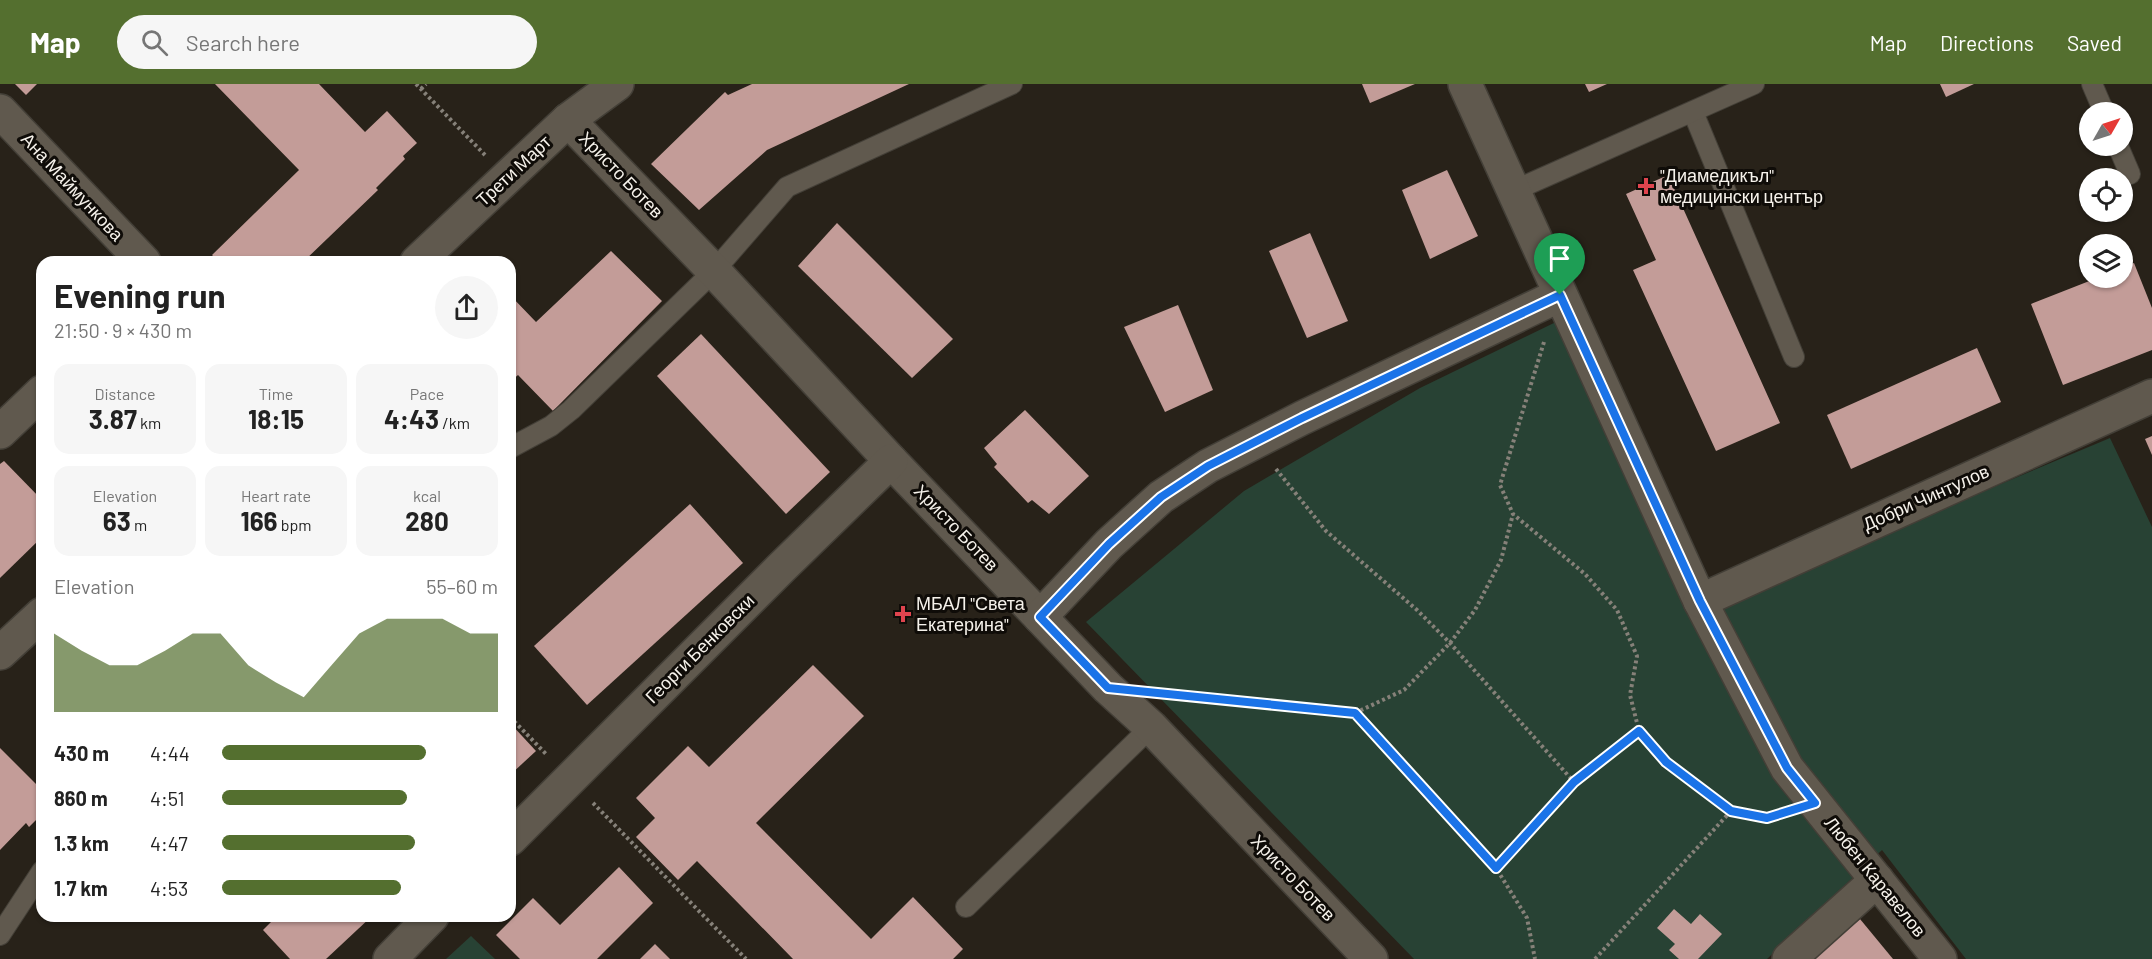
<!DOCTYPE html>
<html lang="en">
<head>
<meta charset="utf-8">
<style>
  :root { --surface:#fff; --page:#f6f6f6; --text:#222; --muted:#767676; --accent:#546f2f }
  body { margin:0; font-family:Barlow,sans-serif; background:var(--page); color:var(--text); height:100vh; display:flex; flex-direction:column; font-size:22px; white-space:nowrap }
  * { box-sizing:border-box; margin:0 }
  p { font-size:20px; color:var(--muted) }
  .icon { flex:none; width:33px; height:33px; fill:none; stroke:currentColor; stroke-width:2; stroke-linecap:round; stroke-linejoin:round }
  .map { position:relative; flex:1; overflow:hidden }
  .side { position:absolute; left:36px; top:172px; width:480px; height:666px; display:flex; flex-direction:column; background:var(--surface); border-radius:18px; box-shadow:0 2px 4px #0004 }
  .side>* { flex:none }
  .needle { width:39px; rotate:51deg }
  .controls { position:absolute; left:2079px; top:18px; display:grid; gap:12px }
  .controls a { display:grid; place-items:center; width:54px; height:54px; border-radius:50%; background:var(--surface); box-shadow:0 2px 4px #0004; font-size:30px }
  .pin { position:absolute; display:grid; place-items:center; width:51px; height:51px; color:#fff; margin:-62px -26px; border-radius:50% 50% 50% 0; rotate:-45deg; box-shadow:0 0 6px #0007 }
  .pin .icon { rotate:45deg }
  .round { display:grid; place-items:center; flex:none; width:63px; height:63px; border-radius:32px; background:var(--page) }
  .headline { display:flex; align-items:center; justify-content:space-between; height:102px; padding:0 18px }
  h1 { font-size:33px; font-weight:700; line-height:45px }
  .stats { display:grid; grid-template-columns:repeat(3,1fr); gap:9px; height:102px; padding:6px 18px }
  .stats div { display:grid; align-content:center; border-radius:15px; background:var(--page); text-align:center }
  .stats b { font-size:26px; font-weight:700 }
  .stats small { font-size:16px; font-weight:400 }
  .stats p { font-size:16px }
  .chart { height:168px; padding:12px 18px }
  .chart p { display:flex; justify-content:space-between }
  .chart svg { width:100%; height:108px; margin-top:6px; fill:var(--accent); opacity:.7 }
  ul { padding:0 18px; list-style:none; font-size:20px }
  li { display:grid; grid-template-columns:96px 72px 1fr; align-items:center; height:45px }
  li i { height:15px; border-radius:8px; background:var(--accent) }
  header { display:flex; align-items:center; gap:36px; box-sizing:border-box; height:84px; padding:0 30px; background:var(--accent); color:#fff }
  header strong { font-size:28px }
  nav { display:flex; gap:33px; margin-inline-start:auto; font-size:21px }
  .search { width:420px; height:54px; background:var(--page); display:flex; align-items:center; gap:15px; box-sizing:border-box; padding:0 21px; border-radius:33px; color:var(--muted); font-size:22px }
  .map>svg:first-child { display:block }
  .green { fill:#284234 }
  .building { fill:#c39c98 }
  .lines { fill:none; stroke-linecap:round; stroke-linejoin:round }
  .lane-casing { stroke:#433f37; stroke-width:22 }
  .street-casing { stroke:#433f37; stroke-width:36 }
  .secondary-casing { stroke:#433f37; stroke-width:36 }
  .path { stroke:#868179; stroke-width:4; stroke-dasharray:3 3; stroke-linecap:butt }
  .lane { stroke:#60594e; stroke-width:20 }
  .street { stroke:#60594e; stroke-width:33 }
  .secondary { stroke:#60594e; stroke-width:33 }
  .route-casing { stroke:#fff; stroke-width:12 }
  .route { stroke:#1a73e8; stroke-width:8 }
  .health-dot { fill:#e0444e; stroke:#0f0c08; stroke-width:2 }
  .labels { text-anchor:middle; stroke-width:6; stroke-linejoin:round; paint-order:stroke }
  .street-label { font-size:18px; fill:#f6f2eb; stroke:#0f0c08 }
  .poi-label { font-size:18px; fill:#f6f2eb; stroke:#0f0c08; text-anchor:start }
</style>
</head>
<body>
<header>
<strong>Map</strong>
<div class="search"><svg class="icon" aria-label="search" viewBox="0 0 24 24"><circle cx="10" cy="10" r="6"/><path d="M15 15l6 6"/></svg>Search here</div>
<nav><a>Map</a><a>Directions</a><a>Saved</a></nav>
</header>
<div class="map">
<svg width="2152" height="875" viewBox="0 0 2152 875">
  <rect width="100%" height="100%" fill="#282219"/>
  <g class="green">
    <polygon points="1558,237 1690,531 2110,354 2152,443 2152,875 1966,875 1882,766 1767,875 1414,875 1086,538 1244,407 1420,304"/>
    <polygon points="471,852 495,875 446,875"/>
  </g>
  <g class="building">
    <polygon points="15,0 37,0 26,11"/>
    <polygon points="215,0 319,0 365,48 387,27 417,59 403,72 405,75 376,104 378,106 303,178 219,178 212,171 299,86"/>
    <polygon points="752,0 909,0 767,66 699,126 651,80 725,8 728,11"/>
    <polygon points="1362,0 1415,0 1370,19"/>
    <polygon points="1585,0 1607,0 1589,8"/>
    <polygon points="1940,0 1974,0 1946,13"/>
    <polygon points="1447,86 1478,152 1430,175 1402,106"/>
    <polygon points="1668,91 1780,339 1716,367 1633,186 1656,176 1626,110"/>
    <polygon points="837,139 953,255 912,294 798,182"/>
    <polygon points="1310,149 1348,237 1307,254 1269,167"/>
    <polygon points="611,167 662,217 553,327 518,291 510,298 510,211 536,238"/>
    <polygon points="2134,179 2152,224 2152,266 2063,301 2031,220 2097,194 2122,194 2122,183"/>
    <polygon points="1178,221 1213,306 1165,328 1124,243"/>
    <polygon points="701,250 830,388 786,430 657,292"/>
    <polygon points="1977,264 2001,318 1851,385 1827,331"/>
    <polygon points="1025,326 1089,392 1049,430 1032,416 1028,419 994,383 997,380 984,364"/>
    <polygon points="2152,352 2152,371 2145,355"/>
    <polygon points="4,377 42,416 42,453 0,494 0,380"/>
    <polygon points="690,420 743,479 587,621 534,562"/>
    <polygon points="813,581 864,632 756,739 871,855 913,813 963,865 953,875 793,875 697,777 678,796 636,753 655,734 636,714 688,662 709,683"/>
    <polygon points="510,639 536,667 510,691"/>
    <polygon points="0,664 42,706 42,730 29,743 26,739 0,766"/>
    <polygon points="619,783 653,819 597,875 520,875 496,851 533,814 560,841"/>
    <polygon points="1674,825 1691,840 1700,830 1722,850 1698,875 1679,875 1669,866 1675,860 1657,844"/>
    <polygon points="277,832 372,832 326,875 290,875 263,846"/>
    <polygon points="1860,835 1893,875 1812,875"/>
    <polygon points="655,860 670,875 640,875"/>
  </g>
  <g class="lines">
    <g class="lane-casing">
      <g id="lane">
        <polyline points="2092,0 2104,28"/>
        <polyline points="1693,28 1794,273"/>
        <polyline points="2118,62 2130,90"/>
        <polyline points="1513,107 1754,0"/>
        <polyline points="510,364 551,342 571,326 714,187 787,103 1012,0"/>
        <polyline points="966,823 1151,643"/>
        <polyline points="0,851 42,787"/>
      </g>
    </g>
    <g class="street-casing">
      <g id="street">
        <polyline points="1465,0 1700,517 1787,684 1940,875"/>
        <polyline points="0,27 144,178"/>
        <polyline points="568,36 714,187 891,377 1108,604 1151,643 1371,875"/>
        <polyline points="0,348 42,308"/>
        <polyline points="1700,517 2152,312"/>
        <polyline points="1040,533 1109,460 1161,413 1208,382 1302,334 1560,211"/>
        <polyline points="510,755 781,484 891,377"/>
        <polyline points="390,875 432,832"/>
        <polyline points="1789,875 1877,796"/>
      </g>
    </g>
    <g class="secondary-casing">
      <g id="secondary">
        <polyline points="417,178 568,36 617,0"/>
        <polyline points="0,569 42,530"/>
      </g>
    </g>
    <g class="path">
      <polyline points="416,0 485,71"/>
      <polyline points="421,5 426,0"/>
      <polyline points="1544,258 1500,401 1513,430 1585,490 1617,526 1637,572 1630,611 1639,647 1666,678 1731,727 1767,734 1780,730"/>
      <polyline points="1276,385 1326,447 1417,526 1450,559 1574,698"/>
      <polyline points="1166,610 1355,629 1496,784 1527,834 1535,875"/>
      <polyline points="1355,629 1404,606 1450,559 1475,526 1501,476 1513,430"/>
      <polyline points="510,633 546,670"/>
      <polyline points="593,719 746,875"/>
      <polyline points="1496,784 1574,698 1639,647"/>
      <polyline points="1595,875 1731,727"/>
    </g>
    <use href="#lane" class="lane"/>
    <use href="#street" class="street"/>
    <use href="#secondary" class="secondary"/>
  </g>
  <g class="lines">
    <g class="route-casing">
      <polygon id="route" points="1560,211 1700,517 1787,684 1815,719 1767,734 1731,727 1666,678 1639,647 1574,698 1496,784 1355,629 1108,604 1040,533 1109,460 1161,413 1208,382 1302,334"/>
    </g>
    <use href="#route" class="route"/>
  </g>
  <g class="health-dot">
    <path d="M1643 93h6v6h6v6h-6v6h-6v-6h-6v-6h6z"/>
    <path d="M900 521h6v6h6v6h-6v6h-6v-6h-6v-6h6z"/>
  </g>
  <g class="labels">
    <g class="street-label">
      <text transform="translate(514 87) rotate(-43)" y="6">Трети Март</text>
      <text transform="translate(621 91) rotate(46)" y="6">Христо Ботев</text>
      <text transform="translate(72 103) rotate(47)" y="6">Ана Маймункова</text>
      <text transform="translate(1926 414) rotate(-24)" y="6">Добри Чинтулов</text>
      <text transform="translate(956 444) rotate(46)" y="6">Христо Ботев</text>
      <text transform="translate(700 565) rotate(-45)" y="6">Георги Бенковски</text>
      <text transform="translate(1875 793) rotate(51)" y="6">Любен Каравелов</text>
      <text transform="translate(1293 794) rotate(46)" y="6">Христо Ботев</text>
    </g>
    <g class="poi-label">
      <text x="1660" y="98">"Диамедикъл"<tspan x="1660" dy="21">медицински център</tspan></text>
      <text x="916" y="526">МБАЛ "Света<tspan x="916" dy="21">Екатерина"</tspan></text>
    </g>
  </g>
</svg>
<div class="controls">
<a><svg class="needle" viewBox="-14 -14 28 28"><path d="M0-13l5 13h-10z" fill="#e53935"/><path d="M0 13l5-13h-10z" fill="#767676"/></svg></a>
<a><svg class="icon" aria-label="locate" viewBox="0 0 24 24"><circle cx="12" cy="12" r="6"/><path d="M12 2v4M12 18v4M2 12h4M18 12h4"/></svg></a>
<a><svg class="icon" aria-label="layers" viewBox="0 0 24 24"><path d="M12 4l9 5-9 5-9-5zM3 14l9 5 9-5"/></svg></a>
</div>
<div class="pin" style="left:1560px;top:211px;background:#1e9e55"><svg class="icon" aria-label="arrive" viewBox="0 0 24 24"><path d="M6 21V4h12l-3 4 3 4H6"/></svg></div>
<section class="side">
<div class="headline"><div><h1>Evening run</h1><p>21:50 · 9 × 430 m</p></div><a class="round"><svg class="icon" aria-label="share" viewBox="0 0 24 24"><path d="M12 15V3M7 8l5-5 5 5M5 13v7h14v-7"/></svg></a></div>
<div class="stats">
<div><p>Distance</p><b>3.87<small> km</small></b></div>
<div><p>Time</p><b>18:15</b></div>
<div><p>Pace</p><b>4:43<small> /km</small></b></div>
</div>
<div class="stats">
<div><p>Elevation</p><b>63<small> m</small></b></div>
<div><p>Heart rate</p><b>166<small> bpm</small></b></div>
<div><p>kcal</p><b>280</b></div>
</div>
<div class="chart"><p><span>Elevation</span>55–60 m</p>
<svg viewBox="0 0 160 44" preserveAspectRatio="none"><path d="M0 44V12L10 19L20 25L30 25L40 19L50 12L60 12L70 25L80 32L90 38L100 25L110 12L120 6L130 6L140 6L150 12L160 12V44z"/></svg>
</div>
<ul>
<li><b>430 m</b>4:44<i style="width:74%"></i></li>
<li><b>860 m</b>4:51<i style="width:67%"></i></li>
<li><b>1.3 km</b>4:47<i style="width:70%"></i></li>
<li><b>1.7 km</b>4:53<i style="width:65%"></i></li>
</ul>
</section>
</div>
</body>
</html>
